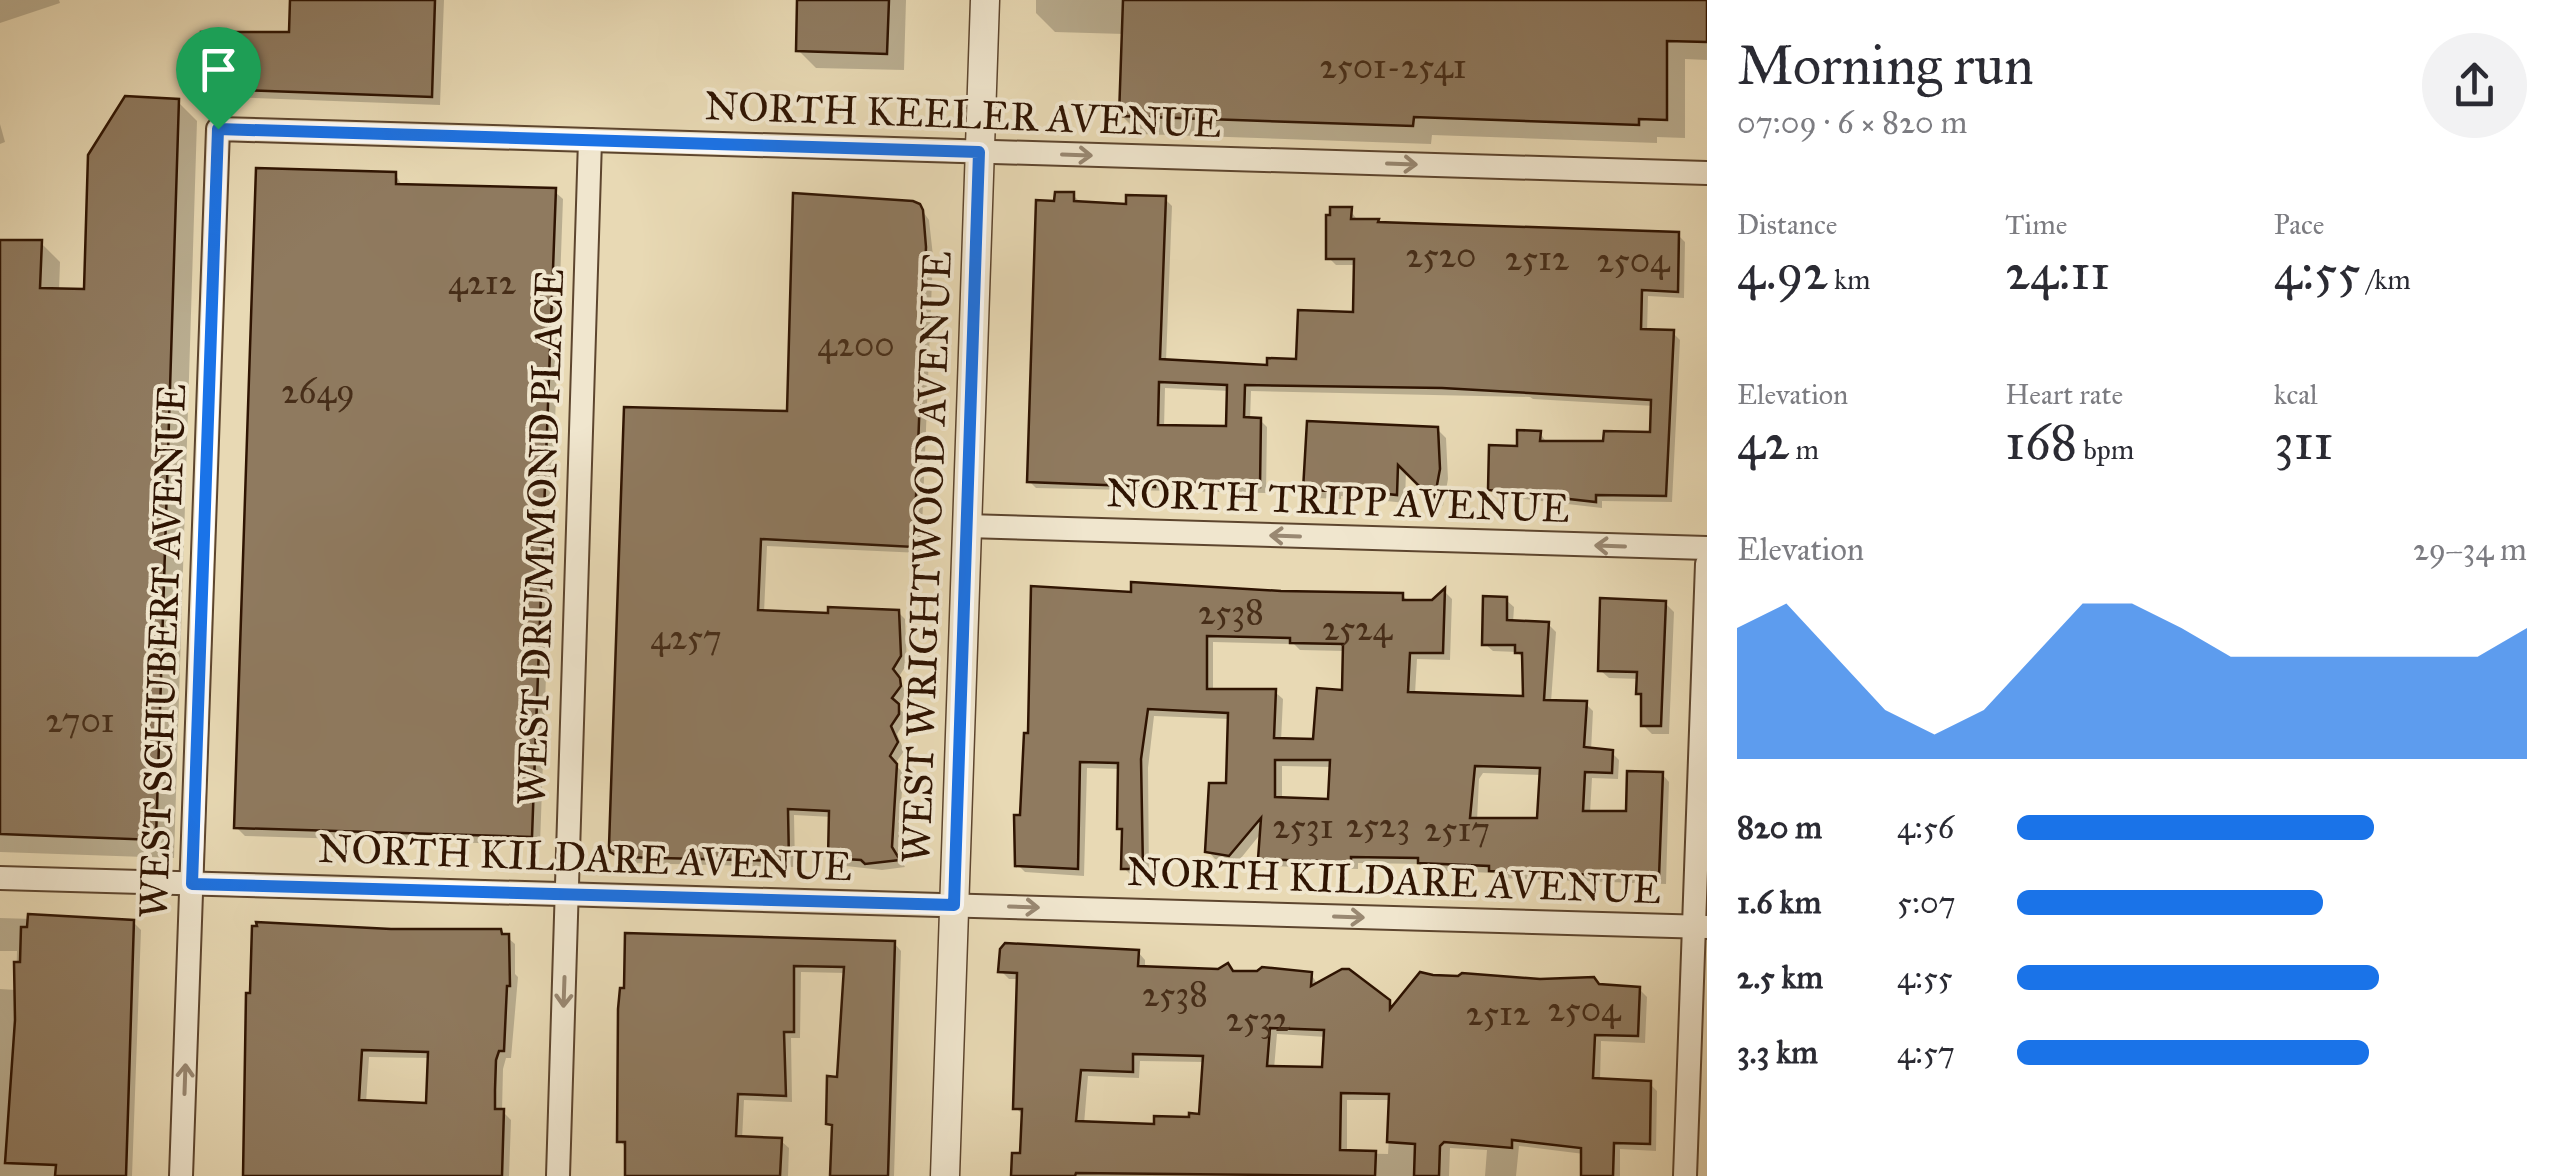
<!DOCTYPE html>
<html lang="en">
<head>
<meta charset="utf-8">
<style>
  :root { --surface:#fff; --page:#f2f2f3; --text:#2b2b33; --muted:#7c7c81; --accent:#1a73e8 }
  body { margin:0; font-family:"IM FELL Great Primer",serif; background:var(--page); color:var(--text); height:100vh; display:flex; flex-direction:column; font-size:38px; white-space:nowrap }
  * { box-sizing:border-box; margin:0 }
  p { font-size:32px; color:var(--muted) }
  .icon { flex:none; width:55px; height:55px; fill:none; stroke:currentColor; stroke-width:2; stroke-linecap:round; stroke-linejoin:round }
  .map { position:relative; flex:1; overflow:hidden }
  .side { display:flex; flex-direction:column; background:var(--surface); width:850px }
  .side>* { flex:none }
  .pin { position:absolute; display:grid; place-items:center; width:85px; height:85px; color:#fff; margin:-102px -42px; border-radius:50% 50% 50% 0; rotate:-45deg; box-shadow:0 0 10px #0007 }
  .pin .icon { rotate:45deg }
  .round { display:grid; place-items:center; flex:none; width:105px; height:105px; border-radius:52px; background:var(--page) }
  .summary { display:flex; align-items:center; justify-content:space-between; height:170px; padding:0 30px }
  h1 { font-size:55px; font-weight:600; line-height:75px }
  .figures { display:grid; grid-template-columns:repeat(3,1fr); gap:15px; height:170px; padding:10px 30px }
  .figures div { display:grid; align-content:center }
  .figures b { font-size:50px; font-weight:600 }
  .figures small { font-size:28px; font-weight:400 }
  .figures p { font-size:28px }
  .chart { height:280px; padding:20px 30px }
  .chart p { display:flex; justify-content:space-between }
  .chart svg { width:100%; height:180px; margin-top:10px; fill:var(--accent); opacity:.7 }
  ul { padding:0 30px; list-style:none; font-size:32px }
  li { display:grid; grid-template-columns:160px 120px 1fr; align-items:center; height:75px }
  li i { height:25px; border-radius:12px; background:var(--accent) }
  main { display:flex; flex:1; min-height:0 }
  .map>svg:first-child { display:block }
  .shadow { fill:#0003; fill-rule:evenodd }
  .building { fill:#8f7a5f; stroke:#2f1402; stroke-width:2.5; fill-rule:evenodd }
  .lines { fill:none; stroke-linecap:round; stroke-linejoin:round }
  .minor-casing { stroke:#5d452e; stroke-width:26 }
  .tertiary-casing { stroke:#5d452e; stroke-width:31 }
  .minor { stroke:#f0e6ce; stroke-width:22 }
  .tertiary { stroke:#f0e6ce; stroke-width:28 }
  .oneway { stroke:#998872 }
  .route-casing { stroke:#fff; stroke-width:20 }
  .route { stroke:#1a73e8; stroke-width:12 }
  .labels { text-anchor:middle; stroke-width:8; stroke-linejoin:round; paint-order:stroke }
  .number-label { font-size:35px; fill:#472e19 }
  .street-label { font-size:40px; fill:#2f1402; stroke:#f0e6ce }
</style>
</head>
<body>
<main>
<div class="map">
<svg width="1707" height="1176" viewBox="0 0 1707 1176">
  <rect width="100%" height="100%" fill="#e8d9b4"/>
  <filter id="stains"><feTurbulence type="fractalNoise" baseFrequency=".002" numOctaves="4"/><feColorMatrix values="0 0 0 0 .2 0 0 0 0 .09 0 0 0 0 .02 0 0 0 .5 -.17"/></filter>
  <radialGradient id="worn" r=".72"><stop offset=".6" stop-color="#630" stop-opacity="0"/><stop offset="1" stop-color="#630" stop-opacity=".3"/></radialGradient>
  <g class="shadow">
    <polygon points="0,0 59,0 60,3 0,23"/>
    <polygon points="292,0 444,0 440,105 228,97 213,84 291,35"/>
    <polygon points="800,0 906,0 904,70 816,68 798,50"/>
    <polygon points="1036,0 1707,0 1707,60 1685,59 1685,138 1657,137 1657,143 1432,135 1431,144 1140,134 1121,115 1124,34 1055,32 1036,13"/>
    <polygon points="178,102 197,121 174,858 0,852 0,242 41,243 60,262 59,291 87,291"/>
    <polygon points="0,124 5,142 0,144"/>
    <polygon points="395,174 403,187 554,191 563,199 540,845 245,836 236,827"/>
    <path d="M1073,195L1080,202L1128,207L1165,199L1172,206L1166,361L1270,367L1299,362L1356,314L1357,265H1336L1329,258L1350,210L1358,221H1378L1381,225L1678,235L1685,242L1684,298L1648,296L1647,332L1673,333L1680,340L1672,502L1602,501V508L1497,496L1490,489L1519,449L1540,433L1547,443H1606L1653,435L1654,406L1533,399L1530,397L1251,391L1250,420H1260L1267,427L1266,493L1036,488L1029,481L1056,204ZM1165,388L1229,391L1228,429L1164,428Z"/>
    <polygon points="919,206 929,220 933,256 921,553 767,546 764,613 830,616 898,612 905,619 907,664 898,678 907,694 897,707 905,714 905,721 897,734 904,751 895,764 903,773 898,856 905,867 882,870 837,865 830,858 832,817 794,815 795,867 629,863 612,851 790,414"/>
    <polygon points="1437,429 1446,438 1448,479 1443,506 1406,470 1405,503 1341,496 1341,499 1315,498 1306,489"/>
    <path d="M1445,592L1452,599L1450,660L1417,659L1415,694L1526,698L1525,660L1517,652L1493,651L1485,644L1506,600L1514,607L1513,623L1548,624L1556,632L1551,702L1586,704L1593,711L1591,751L1611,752L1619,760L1618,779L1592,778L1590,814H1628L1662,774L1669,782L1666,884L1499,878L1494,873L1428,870L1423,864L1358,863V869L1269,866L1261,858L1262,832L1237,863L1215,859L1208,851L1228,786L1230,719L1154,716L1148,768L1149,876H1132L1124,868V833L1119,828L1121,769L1087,768L1084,876L1025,872L1018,865L1023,818L1134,595H1402L1410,603H1432ZM1213,642L1294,644L1300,650L1345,651L1344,693L1316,741H1281L1283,699L1275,692H1213ZM1282,766L1332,767L1331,801L1282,798ZM1483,773L1542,775L1540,821H1477L1479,779Z"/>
    <polygon points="1665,603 1674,612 1669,734 1652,734 1643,725 1643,698 1639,693 1639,679 1609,678 1600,670"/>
    <polygon points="0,918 133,922 141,930 132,1176 0,1176 0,989 16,990 17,951 0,951"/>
    <path d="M390,931H500L515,944V974L518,977L511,1058H506L503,1069L502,1111L511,1120L509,1176H245ZM369,1057L431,1058L429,1105L366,1103Z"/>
    <polygon points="894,943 901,951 894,1176 829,1176 833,1176 834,1129 828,1123 839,1080 846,973 801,972 800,1038 791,1038 792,1102 744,1100 742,1139 781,1141 789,1148 788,1176 627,1176 627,1149 620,1141 622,990"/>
    <path d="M1138,952L1145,960V969L1311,974L1318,985L1388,1002L1394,1008L1599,986L1639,989L1647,997L1645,1043L1601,1041L1600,1081L1650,1084L1657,1091L1656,1151L1620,1149V1176H1583L1584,1154L1519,1146L1516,1176H1485L1487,1150L1450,1148L1449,1176H1014L1022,1156L1024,1116L1016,1108L1020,979H1009L1001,971ZM1277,1034L1326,1037L1325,1069H1274ZM1140,1061L1205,1062L1202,1116L1156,1127L1084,1124L1088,1076L1139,1078ZM1347,1100H1391L1388,1154L1347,1153Z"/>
  </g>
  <g class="building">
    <polygon points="290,0 435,0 432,97 216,89 200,75 201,32 289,32"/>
    <polygon points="797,0 889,0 887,54 796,51"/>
    <polygon points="1123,0 1707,0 1707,42 1667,41 1667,120 1639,119 1639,125 1414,117 1413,126 1119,116"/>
    <polygon points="125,96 179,99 156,840 0,834 0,240 42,240 40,288 84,289 88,155"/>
    <polygon points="256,168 396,172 396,184 556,188 532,837 234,828"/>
    <path d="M1055,192H1074V201L1126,204V195L1166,196L1160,359L1267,365V358L1296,359L1298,310L1353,312L1354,259H1326V215H1330V207H1352L1351,219H1379L1378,222L1679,232L1678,292L1642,290L1641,329L1674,330L1666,496L1596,495V502L1488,490L1489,445L1517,446V430L1541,431L1540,441H1603L1604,431L1650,432L1651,400L1442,388L1245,385L1244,417L1261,418L1260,487L1204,483H1156L1155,487L1027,482L1036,200L1054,201ZM1159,382L1227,385L1226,426L1158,425Z"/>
    <polygon points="793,193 913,201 920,204 923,210 926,247 914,547 761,539 758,610 828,613 828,607 899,610 901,656 893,669 900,678 901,686 892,698 899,704 899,714 891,726 898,742 890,756 897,764 892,847 900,860 865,864 861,860 828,858 829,811 788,809 789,861 619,857 610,852 609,846 624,407 787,411"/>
    <polygon points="1307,421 1438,427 1440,469 1434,501 1398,465 1397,495 1333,488 1333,491 1303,490"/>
    <path d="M1131,582L1281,591L1403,593V600H1432L1445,588L1443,653H1410L1408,692L1523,696L1522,653H1515V645H1482L1483,596L1507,597V620L1549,622L1544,700L1587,701L1584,747L1613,750L1612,773L1585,772L1583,811H1626L1627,771L1663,772L1659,877L1489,871V866L1418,863V858L1351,857V862L1258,859L1261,818L1229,856L1205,852L1209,783H1226L1228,713L1148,709L1141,759L1143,869H1121L1122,829H1117L1118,763L1080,762L1078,869L1015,866L1014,815H1020L1024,733H1028L1031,586L1131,592ZM1207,636L1290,638V643L1343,644L1342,690L1317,688L1313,739L1274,738L1276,689H1207ZM1275,760H1330L1328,799L1275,797ZM1475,766L1540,768L1537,818H1470Z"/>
    <polygon points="1600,598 1666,601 1661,726 1641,726 1641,694 1636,694 1637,672 1598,671"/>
    <polygon points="28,914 134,920 126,1176 55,1176 56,1165 5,1163 15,1020 14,962 20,962 21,927 27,927"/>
    <path d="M256,922L391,929H501L502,934H509L510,986H507L504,1051H499L496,1060L495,1090V1109H504L502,1176H243L246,993H250L252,926H257ZM362,1050L428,1052L426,1103L359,1100Z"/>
    <polygon points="625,933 895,941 888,1176 830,1176 832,1125 826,1124 827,1076 837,1077 844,967 794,966 794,1032 784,1032 786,1096 738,1094 736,1136 782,1138 780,1176 625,1176 625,1142 617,1142 618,1009 620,988 624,988"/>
    <path d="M1005,943L1139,950L1138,966L1218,969L1228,963L1233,971H1257L1262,967L1312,972L1311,986L1342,969H1349L1390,1000V1009L1420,972L1433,975L1458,976L1462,973L1540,979L1594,977L1599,984L1640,987L1638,1036L1595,1035L1593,1078L1651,1081L1650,1144L1614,1143L1613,1176H1581V1148L1512,1140V1148L1444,1142L1440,1146L1439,1176H1414L1415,1144L1387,1142L1389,1094L1341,1093L1340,1150L1376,1151L1375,1176L1076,1173L1075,1176H1011L1012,1153H1020L1022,1109H1013L1017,973L998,972L1000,949ZM1270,1028L1324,1030L1322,1067L1267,1066ZM1133,1054L1203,1056L1199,1114L1189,1113V1117L1154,1116V1124L1076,1121L1081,1070L1133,1072Z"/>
  </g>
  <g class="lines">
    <g class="minor-casing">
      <g id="minor">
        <polyline points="967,526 1707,548"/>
        <polyline points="0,878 1707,927"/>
        <polyline points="181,1176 218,129 1707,173"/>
        <polyline points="558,1176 590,140"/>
        <polyline points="1685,1176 1707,564"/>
      </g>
    </g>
    <g class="tertiary-casing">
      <polyline id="tertiary" points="945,1176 985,0"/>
    </g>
    <use href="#minor" class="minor"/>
    <use href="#tertiary" class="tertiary"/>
  </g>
  <defs><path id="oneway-shaft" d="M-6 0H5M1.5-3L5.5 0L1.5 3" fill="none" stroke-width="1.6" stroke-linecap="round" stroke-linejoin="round" transform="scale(2.5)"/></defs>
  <g class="oneway">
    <use href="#oneway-shaft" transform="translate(1077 155) rotate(2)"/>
    <use href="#oneway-shaft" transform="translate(1402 164) rotate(2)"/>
    <use href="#oneway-shaft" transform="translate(1285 536) rotate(-178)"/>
    <use href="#oneway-shaft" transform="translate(1610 546) rotate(-178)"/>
    <use href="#oneway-shaft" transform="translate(1024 907) rotate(2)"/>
    <use href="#oneway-shaft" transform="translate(1349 917) rotate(2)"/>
    <use href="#oneway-shaft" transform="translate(564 992) rotate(92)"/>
    <use href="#oneway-shaft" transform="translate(185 1079) rotate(-88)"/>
  </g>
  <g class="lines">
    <g class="route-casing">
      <polygon id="route" points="218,129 979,152 954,905 192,884"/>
    </g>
    <use href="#route" class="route"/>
  </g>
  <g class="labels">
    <g class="number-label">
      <text x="1393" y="78">2501-2541</text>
      <text x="1441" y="267">2520</text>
      <text x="1537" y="270">2512</text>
      <text x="1633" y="272">2504</text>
      <text x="482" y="294">4212</text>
      <text x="856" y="356">4200</text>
      <text x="318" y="403">2649</text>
      <text x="1231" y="624">2538</text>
      <text x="1357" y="640">2524</text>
      <text x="686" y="649">4257</text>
      <text x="80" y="732">2701</text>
      <text x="1378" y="837">2523</text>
      <text x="1303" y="838">2531</text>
      <text x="1457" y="841">2517</text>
      <text x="1175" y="1006">2538</text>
      <text x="1584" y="1021">2504</text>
      <text x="1498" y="1025">2512</text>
      <text x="1258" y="1031">2532</text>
    </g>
    <g class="street-label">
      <text transform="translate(963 114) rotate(2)" y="14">NORTH KEELER AVENUE</text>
      <text transform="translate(1338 500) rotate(2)" y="14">NORTH TRIPP AVENUE</text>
      <text transform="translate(540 537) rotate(-88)" y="14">WEST DRUMMOND PLACE</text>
      <text transform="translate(926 557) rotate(-88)" y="14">WEST WRIGHTWOOD AVENUE</text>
      <text transform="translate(162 651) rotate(-88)" y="14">WEST SCHUBERT AVENUE</text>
      <text transform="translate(585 857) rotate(2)" y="14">NORTH KILDARE AVENUE</text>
      <text transform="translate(1394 880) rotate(2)" y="14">NORTH KILDARE AVENUE</text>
    </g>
  </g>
  <rect width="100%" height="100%" filter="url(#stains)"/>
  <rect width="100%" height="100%" fill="url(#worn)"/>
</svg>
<div class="pin" style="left:218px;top:129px;background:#1e9e55"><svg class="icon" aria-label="arrive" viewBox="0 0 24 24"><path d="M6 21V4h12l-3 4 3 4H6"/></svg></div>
</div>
<section class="side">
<div class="summary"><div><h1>Morning run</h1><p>07:09 · 6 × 820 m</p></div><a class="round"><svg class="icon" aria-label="share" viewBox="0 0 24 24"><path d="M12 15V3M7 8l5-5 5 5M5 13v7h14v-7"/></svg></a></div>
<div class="figures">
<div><p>Distance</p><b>4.92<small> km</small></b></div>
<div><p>Time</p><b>24:11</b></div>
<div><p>Pace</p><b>4:55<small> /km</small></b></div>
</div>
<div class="figures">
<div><p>Elevation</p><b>42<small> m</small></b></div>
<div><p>Heart rate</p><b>168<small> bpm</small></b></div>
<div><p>kcal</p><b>311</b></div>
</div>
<div class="chart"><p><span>Elevation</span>29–34 m</p>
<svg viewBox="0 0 160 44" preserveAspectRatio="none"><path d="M0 44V12L10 6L20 19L30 32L40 38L50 32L60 19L70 6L80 6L90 12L100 19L110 19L120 19L130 19L140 19L150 19L160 12V44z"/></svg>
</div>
<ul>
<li><b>820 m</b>4:56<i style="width:70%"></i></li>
<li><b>1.6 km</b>5:07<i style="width:60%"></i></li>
<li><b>2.5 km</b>4:55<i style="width:71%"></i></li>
<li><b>3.3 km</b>4:57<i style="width:69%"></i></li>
</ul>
</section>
</main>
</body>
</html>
